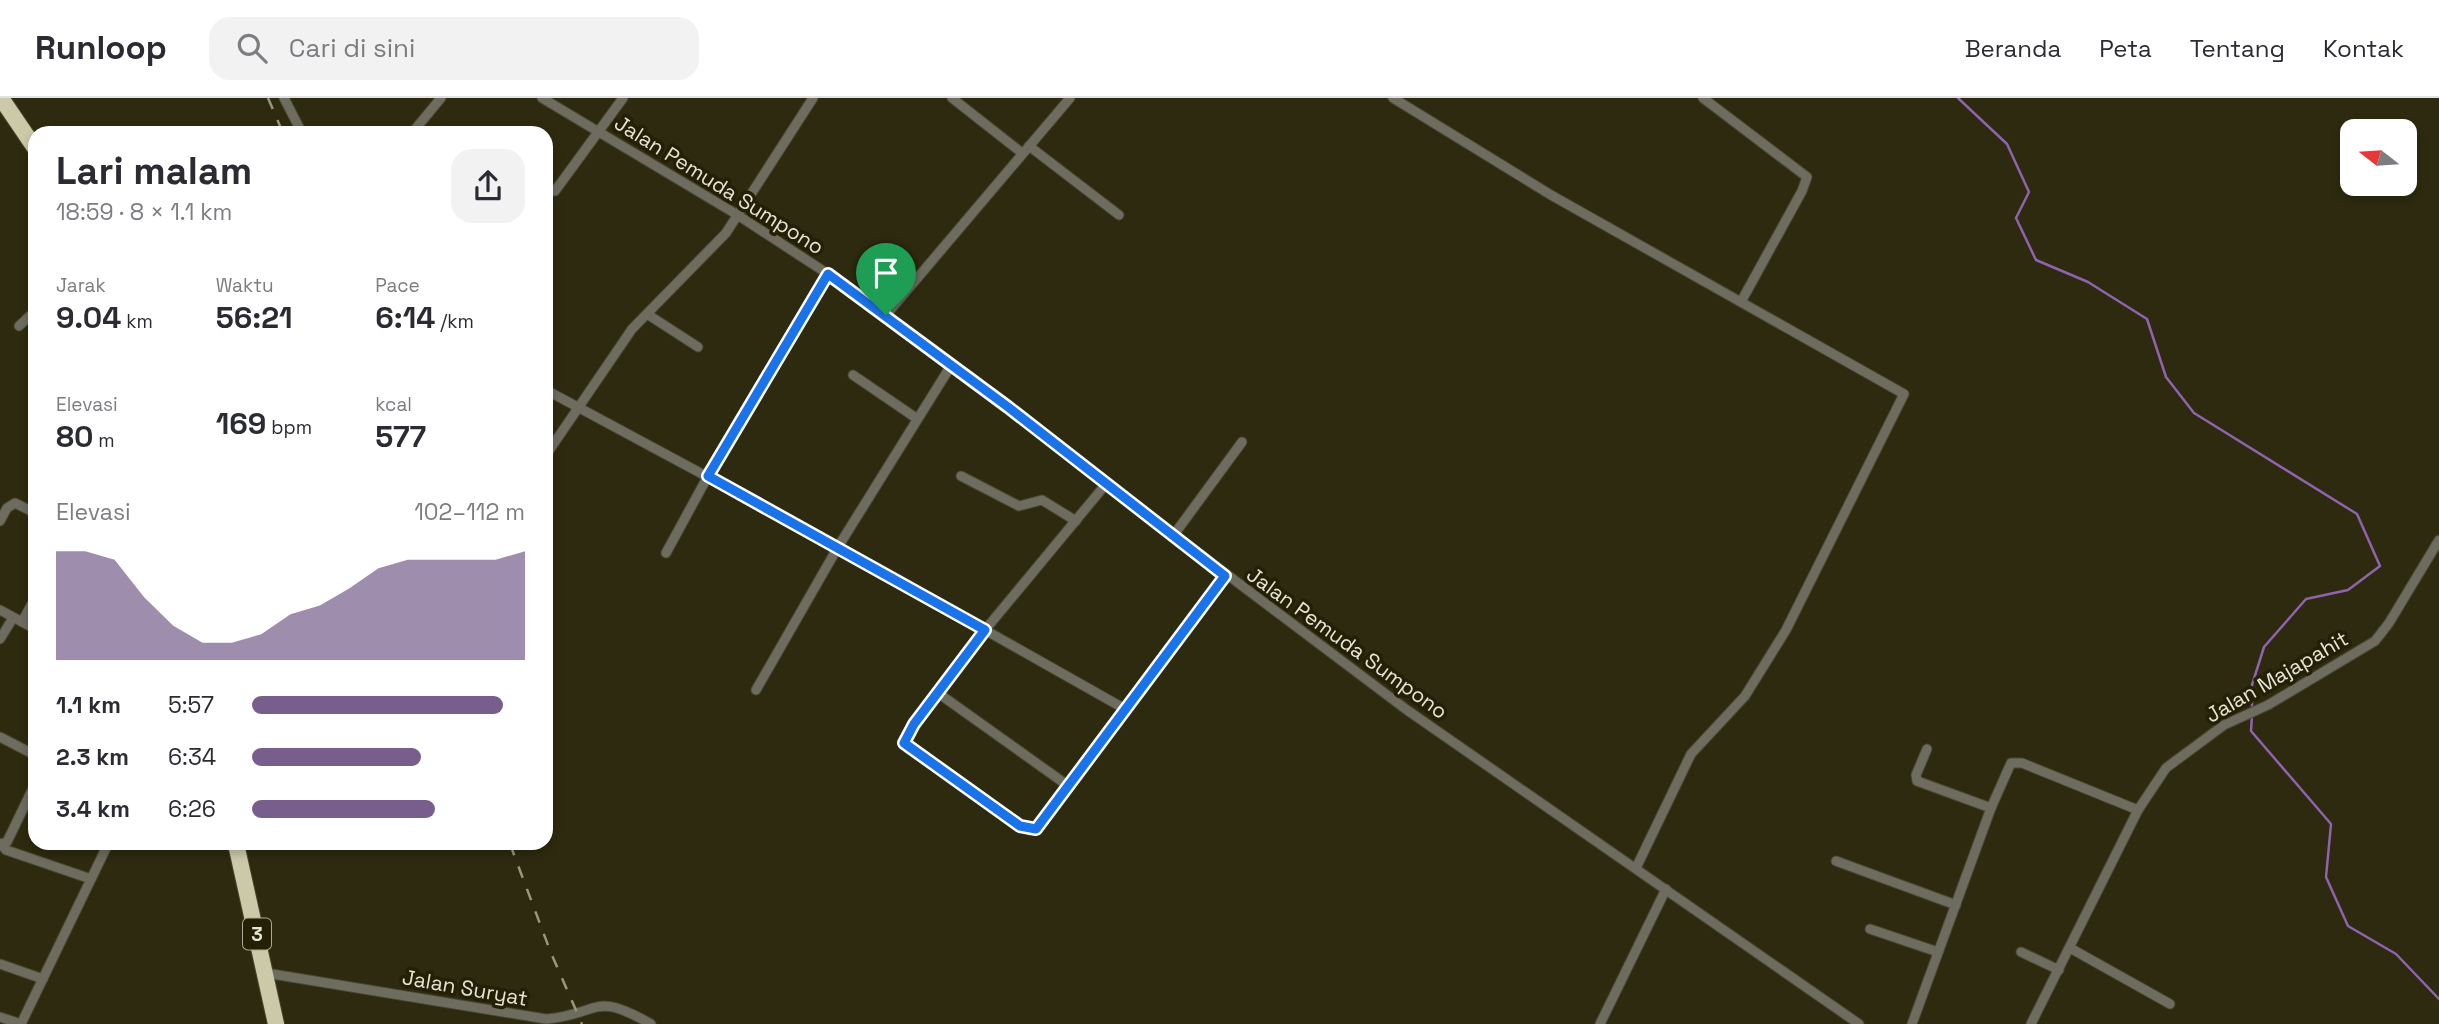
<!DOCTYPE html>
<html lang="id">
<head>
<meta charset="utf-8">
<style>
  :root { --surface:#fff; --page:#f2f2f3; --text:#2b2b33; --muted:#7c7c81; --line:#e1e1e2; --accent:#775e8d }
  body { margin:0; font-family:"Space Grotesk",sans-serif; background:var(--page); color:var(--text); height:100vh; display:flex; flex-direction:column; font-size:26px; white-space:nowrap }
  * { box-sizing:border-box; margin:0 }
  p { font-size:23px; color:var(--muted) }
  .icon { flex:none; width:38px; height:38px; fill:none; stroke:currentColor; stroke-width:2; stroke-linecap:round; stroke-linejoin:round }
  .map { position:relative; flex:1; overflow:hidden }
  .details { position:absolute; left:28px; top:28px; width:525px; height:724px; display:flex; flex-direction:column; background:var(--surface); border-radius:21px; box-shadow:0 4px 10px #0003 }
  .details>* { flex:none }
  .needle { width:46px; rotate:287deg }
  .controls { position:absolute; left:2340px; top:21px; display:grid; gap:14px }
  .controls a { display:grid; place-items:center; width:77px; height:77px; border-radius:14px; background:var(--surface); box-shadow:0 4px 10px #0003; font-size:35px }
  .pin { position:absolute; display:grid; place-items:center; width:60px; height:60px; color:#fff; margin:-72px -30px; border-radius:50% 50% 50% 0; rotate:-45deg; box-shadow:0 0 7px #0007 }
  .pin .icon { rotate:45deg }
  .round { display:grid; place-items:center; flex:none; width:74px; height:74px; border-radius:21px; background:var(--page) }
  .summary { display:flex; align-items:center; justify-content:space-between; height:119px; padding:0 28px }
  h1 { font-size:38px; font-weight:700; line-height:52px }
  .stats { display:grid; grid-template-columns:repeat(3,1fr); gap:10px; height:119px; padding:7px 28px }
  .stats div { display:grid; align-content:center }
  .stats b { font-size:30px; font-weight:700 }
  .stats small { font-size:19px; font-weight:400 }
  .stats p { font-size:19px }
  .chart { height:196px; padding:14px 28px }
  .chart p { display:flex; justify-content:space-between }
  .chart svg { width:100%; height:126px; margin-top:7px; fill:var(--accent); opacity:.7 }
  ul { padding:0 28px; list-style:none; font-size:23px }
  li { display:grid; grid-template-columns:112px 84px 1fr; align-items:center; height:52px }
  li i { height:18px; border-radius:9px; background:var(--accent) }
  header { display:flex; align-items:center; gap:42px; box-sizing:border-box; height:98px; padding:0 35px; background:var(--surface); border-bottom:2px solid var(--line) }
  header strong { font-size:33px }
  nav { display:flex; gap:38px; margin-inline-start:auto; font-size:24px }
  .search { width:490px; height:63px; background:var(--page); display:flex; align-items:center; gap:18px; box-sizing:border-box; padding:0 24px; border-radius:21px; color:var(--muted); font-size:26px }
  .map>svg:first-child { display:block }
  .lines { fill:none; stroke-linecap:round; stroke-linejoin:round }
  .stream { stroke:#8f63ae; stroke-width:2.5 }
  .street-casing { stroke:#4a482f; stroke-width:11 }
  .highway-casing { stroke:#4a482f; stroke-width:18 }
  .street { stroke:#6d6c5f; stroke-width:9 }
  .highway { stroke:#cbc9a8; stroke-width:16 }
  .rail { stroke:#989681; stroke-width:2.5; stroke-dasharray:12 12; stroke-linecap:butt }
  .route-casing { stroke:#fff; stroke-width:14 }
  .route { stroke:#1a73e8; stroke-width:9 }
  .labels { text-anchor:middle; stroke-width:7; stroke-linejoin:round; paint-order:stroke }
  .shield { fill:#232005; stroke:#aba996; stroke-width:2 }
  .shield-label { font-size:19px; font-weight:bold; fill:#e5e4d4 }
  .street-label { font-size:21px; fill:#e5e4d4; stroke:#232005 }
</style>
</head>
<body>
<header>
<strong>Runloop</strong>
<div class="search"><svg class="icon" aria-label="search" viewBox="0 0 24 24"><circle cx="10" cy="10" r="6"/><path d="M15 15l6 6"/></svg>Cari di sini</div>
<nav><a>Beranda</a><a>Peta</a><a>Tentang</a><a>Kontak</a></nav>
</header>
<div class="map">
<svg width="2439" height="926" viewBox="0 0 2439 926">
  <rect width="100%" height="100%" fill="#2d2a0f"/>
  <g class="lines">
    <g class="stream">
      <polyline points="1958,0 2007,46 2029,94 2016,120 2036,162 2088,184 2147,221 2166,279 2194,315 2357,416 2380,468 2348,492 2306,501 2264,549 2252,587 2252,610"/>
      <polyline points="2252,617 2251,633 2331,726 2326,779 2348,828 2396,856 2439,901"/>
    </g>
    <g class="street-casing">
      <g id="street">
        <polyline points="284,0 302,35"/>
        <polyline points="542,0 736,116 828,176 1407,612 1859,926"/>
        <polyline points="952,0 1022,55"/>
        <polyline points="1393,0 1551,97 1904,296 1786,532 1745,598 1691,656 1636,770"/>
        <polyline points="1703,0 1807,79 1802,93 1742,202"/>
        <polyline points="188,35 189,35"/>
        <polyline points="412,35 441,0"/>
        <polyline points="1029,48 1119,117"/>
        <polyline points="555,93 623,0"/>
        <polyline points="647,216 698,249"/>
        <polyline points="886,217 1070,0"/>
        <polyline points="19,228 35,213"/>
        <polyline points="853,277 916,320"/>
        <polyline points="546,292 838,449 1125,611"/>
        <polyline points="546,357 632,231 726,135 813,0"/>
        <polyline points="961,378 1019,408 1042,402 1076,423"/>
        <polyline points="0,423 7,410 15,405 35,415"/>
        <polyline points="1173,438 1242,344"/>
        <polyline points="666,455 708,378 828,176"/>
        <polyline points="0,512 35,531"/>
        <polyline points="22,524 35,500"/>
        <polyline points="0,541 13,520"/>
        <polyline points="756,592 838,449 952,266"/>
        <polyline points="938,595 1067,687 1225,477"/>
        <polyline points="0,639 35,657"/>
        <polyline points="1927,651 1916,677 1917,683 1991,710"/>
        <polyline points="1067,687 1042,725 1029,732 909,651 904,643 985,532 1106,386"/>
        <polyline points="0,746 7,744 35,686"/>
        <polyline points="1,746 6,752 91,781"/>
        <polyline points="1836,763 1956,807"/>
        <polyline points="1870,831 1938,854"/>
        <polyline points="2070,850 2170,906"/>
        <polyline points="2021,854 2059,872"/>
        <polyline points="0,866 43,881"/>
        <path d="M266,875L546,921C602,916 591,892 651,926"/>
        <polyline points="0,919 21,926"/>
        <polyline points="21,926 108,746"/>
        <polyline points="1600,926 1666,791"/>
        <polyline points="1912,926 1991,710 2011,665 2022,665 2138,712"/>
        <polyline points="2031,926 2138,712 2166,670 2224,627 2268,607 2375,543 2389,525 2439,442"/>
      </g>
    </g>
    <g class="highway-casing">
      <g id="highway">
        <polyline points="1,0 35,50"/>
        <polyline points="236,746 276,926"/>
      </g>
    </g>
    <use href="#street" class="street"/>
    <use href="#highway" class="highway"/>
    <g class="rail">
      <polyline points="268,0 283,35"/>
      <polyline points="510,746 551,855 582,926"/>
    </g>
  </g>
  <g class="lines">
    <g class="route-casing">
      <polygon id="route" points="828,176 1008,309 1225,478 1036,731 1020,728 904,645 914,626 985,532 708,378"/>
    </g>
    <use href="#route" class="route"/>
  </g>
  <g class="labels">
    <rect class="shield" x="243" y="820.5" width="28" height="31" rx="5"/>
    <g class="shield-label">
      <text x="257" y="843">3</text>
    </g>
    <g class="street-label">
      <text transform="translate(719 87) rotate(32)" y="7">Jalan Pemuda Sumpono</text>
      <text transform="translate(1347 545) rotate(36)" y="7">Jalan Pemuda Sumpono</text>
      <text transform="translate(2277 579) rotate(-30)" y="7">Jalan Majapahit</text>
      <text transform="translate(465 890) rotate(10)" y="7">Jalan Suryat</text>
    </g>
  </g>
</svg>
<div class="controls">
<a><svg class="needle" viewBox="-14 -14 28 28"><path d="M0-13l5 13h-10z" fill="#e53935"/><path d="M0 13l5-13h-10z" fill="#7c7c81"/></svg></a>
</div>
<div class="pin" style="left:886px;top:217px;background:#1e9e55"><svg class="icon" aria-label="arrive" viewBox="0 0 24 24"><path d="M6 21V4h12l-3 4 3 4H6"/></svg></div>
<section class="details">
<div class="summary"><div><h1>Lari malam</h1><p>18:59 · 8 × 1.1 km</p></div><a class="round"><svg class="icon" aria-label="share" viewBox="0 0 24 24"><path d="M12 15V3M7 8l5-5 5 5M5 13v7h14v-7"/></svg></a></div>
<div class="stats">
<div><p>Jarak</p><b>9.04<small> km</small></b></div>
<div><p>Waktu</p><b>56:21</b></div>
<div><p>Pace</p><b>6:14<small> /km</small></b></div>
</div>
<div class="stats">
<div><p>Elevasi</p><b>80<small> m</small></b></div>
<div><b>169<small> bpm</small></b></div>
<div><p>kcal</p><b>577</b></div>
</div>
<div class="chart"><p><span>Elevasi</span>102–112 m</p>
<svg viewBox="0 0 160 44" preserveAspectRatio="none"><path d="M0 44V6L10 6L20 9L30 22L40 32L50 38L60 38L70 35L80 28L90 25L100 19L110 12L120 9L130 9L140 9L150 9L160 6V44z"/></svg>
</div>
<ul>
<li><b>1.1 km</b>5:57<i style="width:92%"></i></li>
<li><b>2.3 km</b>6:34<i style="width:62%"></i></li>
<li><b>3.4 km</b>6:26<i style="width:67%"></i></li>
</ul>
</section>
</div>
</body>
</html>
